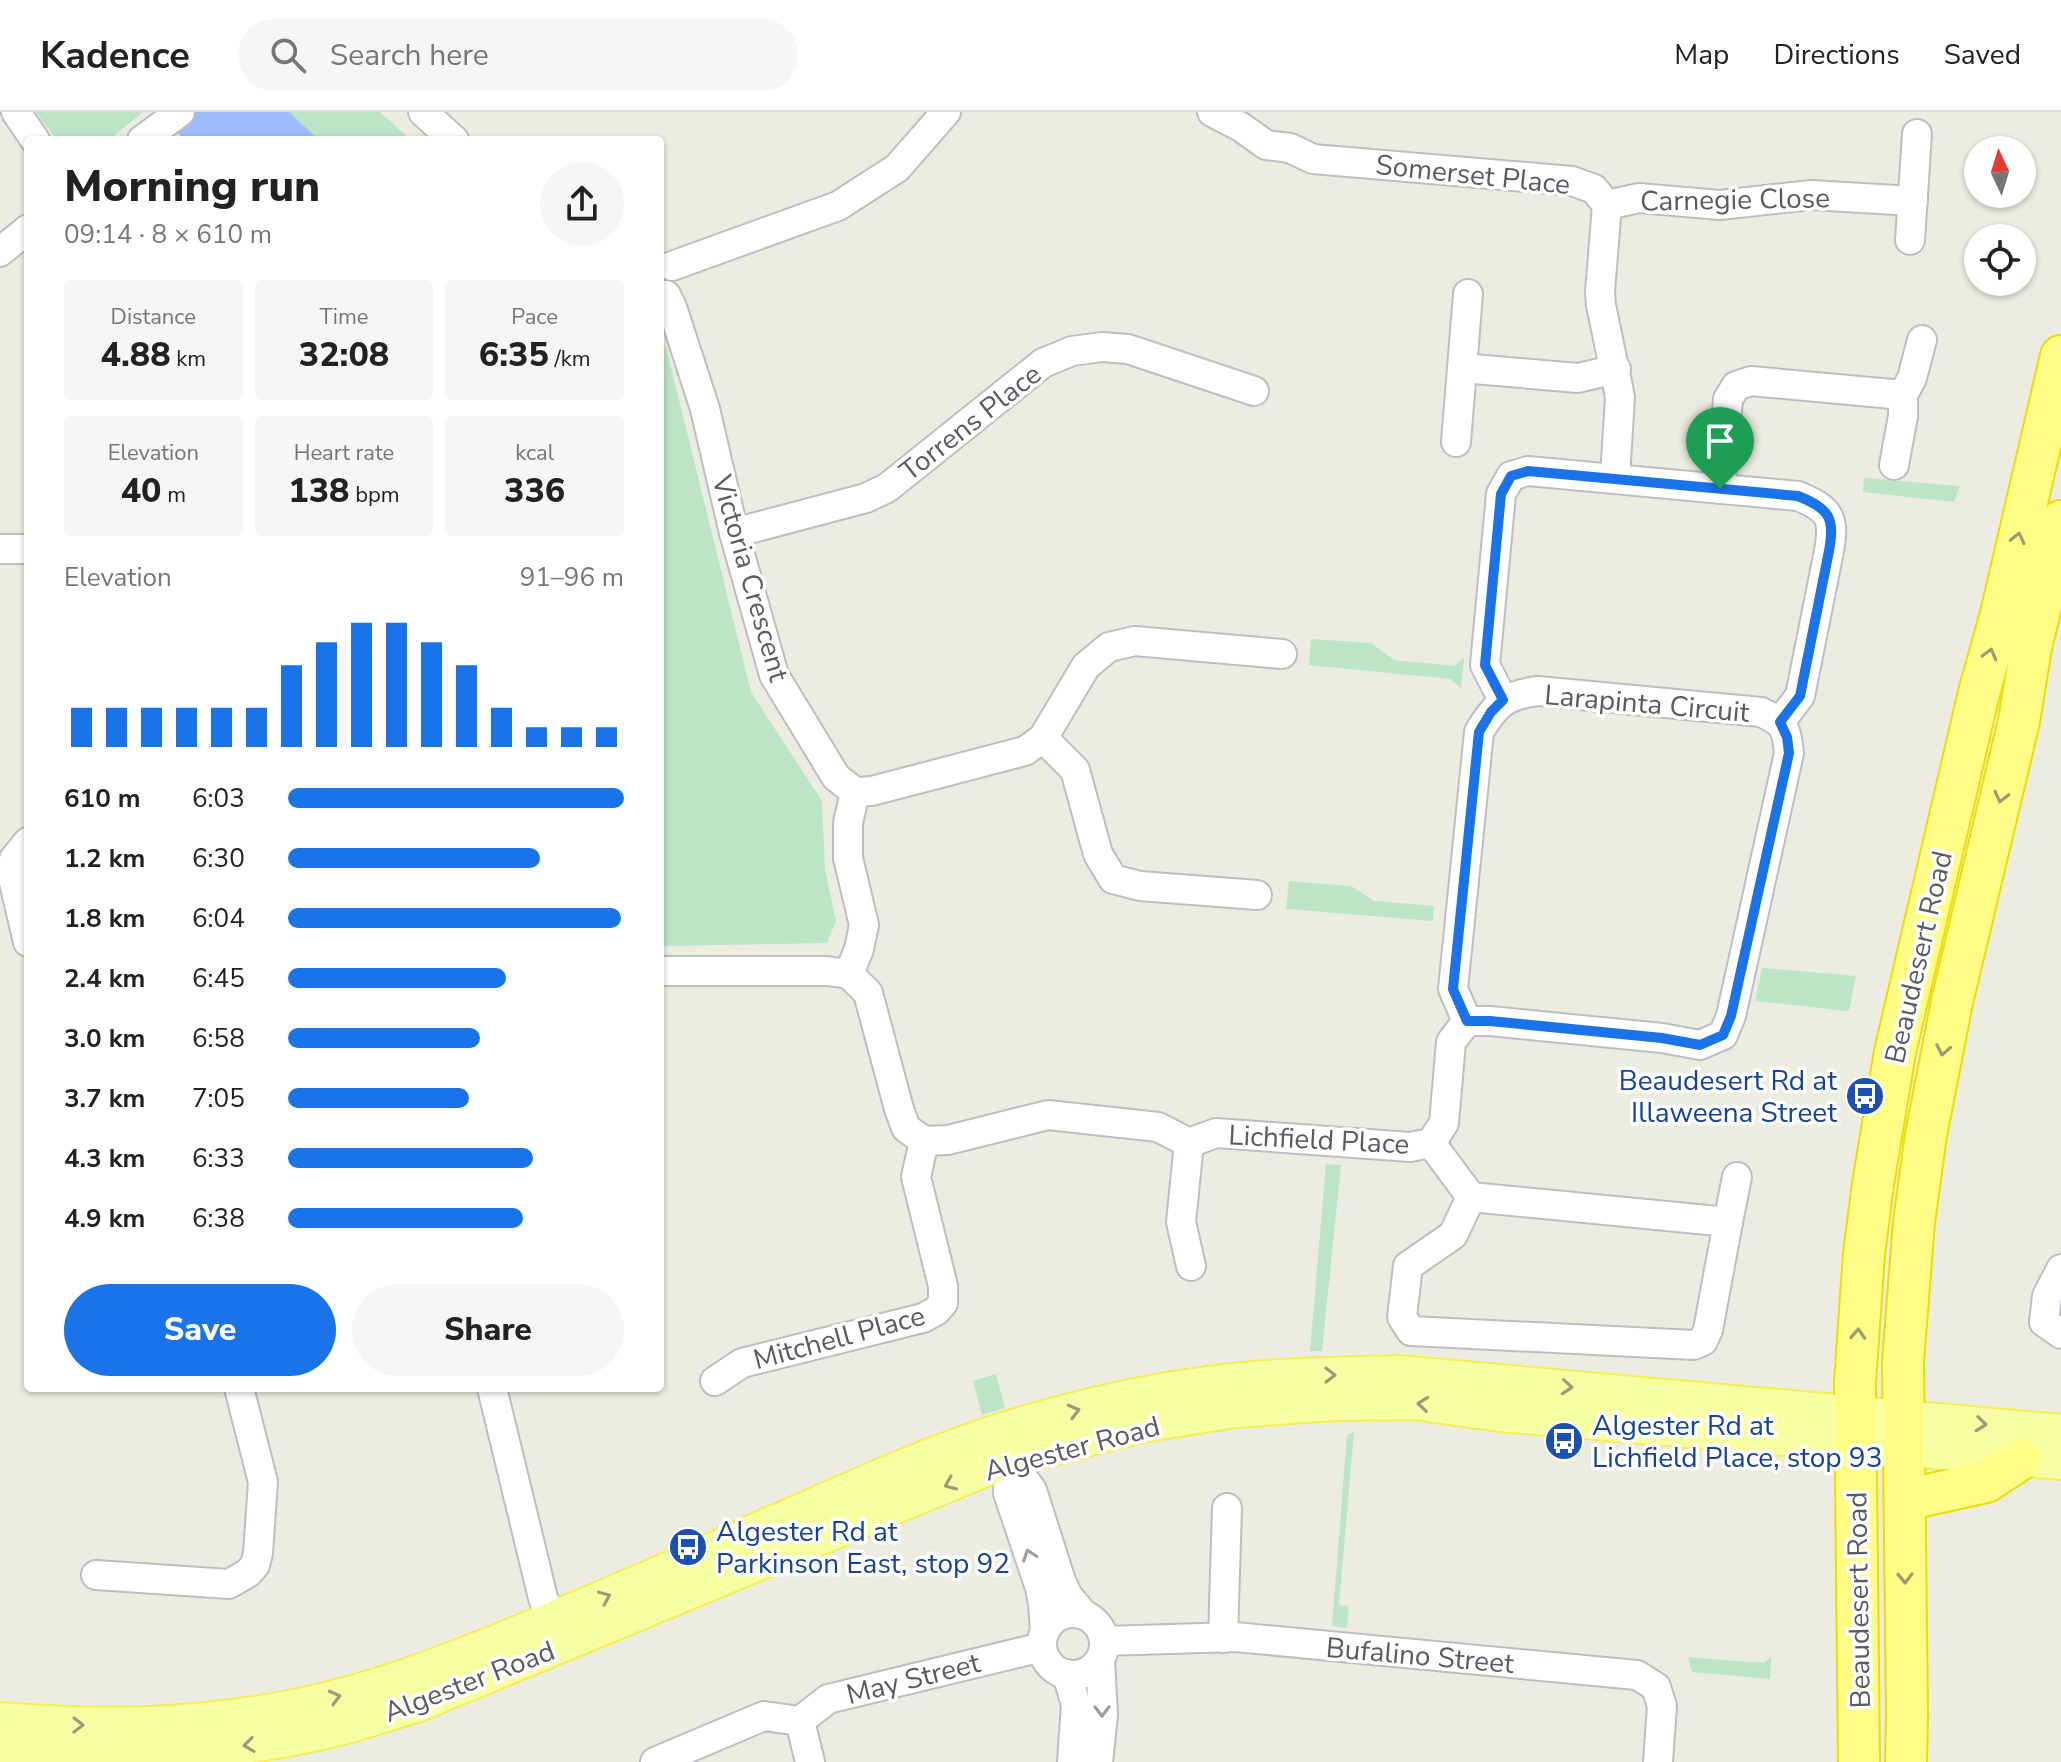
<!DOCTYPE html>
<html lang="en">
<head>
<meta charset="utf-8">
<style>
  :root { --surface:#fff; --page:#f6f6f6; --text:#222; --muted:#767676; --line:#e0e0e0; --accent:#1a73e8 }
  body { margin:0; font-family:"Nunito Sans",sans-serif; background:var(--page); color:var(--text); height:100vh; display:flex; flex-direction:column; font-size:30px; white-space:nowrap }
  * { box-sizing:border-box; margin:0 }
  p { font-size:26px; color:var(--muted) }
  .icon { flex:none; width:44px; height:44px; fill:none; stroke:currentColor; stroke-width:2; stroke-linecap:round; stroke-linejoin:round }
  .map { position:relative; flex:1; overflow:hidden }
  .panel { position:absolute; left:24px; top:24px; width:640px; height:1256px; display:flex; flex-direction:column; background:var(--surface); border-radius:8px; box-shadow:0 2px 6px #0004 }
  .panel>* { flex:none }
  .needle { width:52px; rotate:356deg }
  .tools { position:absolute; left:1964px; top:24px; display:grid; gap:16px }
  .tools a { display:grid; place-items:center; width:72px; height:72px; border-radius:50%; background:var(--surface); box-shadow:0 2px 6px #0004; font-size:40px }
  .pin { position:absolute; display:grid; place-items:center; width:68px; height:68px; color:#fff; margin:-82px -34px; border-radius:50% 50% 50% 0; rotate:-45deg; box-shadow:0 0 8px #0007 }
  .pin .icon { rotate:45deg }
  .round { display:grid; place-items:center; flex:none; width:84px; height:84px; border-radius:42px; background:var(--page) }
  .summary { display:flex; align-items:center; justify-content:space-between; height:136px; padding:0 40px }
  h1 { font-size:44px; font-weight:800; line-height:60px }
  .stats { display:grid; grid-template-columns:repeat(3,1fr); gap:12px; height:136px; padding:8px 40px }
  .stats div { display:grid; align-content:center; border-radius:8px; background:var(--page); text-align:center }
  .stats b { font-size:34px; font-weight:800 }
  .stats small { font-size:22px; font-weight:400 }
  .stats p { font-size:22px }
  .chart { height:224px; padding:16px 40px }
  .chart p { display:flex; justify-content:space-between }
  .chart svg { width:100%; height:144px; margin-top:8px; stroke:var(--accent); stroke-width:6 }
  .action { display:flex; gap:16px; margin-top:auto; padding:16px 40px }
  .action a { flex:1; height:92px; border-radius:48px; background:var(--accent); color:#fff; font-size:32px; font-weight:800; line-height:92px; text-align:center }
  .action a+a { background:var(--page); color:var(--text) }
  ul { padding:0 40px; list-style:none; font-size:26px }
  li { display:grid; grid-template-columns:128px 96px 1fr; align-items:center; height:60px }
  li i { height:20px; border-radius:10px; background:var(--accent) }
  header { display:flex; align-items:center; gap:48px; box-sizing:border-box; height:112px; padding:0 40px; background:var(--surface); border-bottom:2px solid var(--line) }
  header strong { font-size:38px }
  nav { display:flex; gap:44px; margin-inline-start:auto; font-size:28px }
  .search { width:560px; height:72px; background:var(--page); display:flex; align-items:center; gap:20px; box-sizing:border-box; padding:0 28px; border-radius:44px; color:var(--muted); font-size:30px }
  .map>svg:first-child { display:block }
  .green { fill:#bce5c6 }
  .water { fill:#9ebdff }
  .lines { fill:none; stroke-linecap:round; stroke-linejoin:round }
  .minor-casing { stroke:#bdbec5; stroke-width:32 }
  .major-casing { stroke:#f4ee52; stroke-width:38 }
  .highway-casing { stroke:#eddd00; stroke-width:44 }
  .minor { stroke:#fff; stroke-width:28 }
  .major { stroke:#f7ffa3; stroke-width:34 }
  .highway { stroke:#fffd85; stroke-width:40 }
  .oneway { stroke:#9b9c70 }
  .oneway2 { stroke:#989d7c }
  .oneway3 { stroke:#9b9da1 }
  .route-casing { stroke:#fff; stroke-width:16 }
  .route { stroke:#1a73e8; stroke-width:10 }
  .labels { text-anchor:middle; stroke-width:7; stroke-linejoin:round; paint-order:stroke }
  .street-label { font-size:28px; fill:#595b62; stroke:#fff }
  .transit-label { font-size:28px; fill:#164399; stroke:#fff; text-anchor:start }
</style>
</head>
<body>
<header>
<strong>Kadence</strong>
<div class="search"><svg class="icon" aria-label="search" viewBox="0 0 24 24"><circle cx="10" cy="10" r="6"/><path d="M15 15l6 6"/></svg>Search here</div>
<nav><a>Map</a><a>Directions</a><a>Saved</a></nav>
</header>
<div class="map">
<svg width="2061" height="1650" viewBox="0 0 2061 1650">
  <rect width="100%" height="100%" fill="#ecede0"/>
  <g class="green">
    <polygon points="36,0 143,0 109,28 57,28"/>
    <polygon points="218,0 380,0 411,28 182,28"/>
    <polygon points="660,232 666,235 751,580 822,689 825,758 836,809 827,831 660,834"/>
    <polygon points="1864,366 1960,374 1954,390 1863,380"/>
    <polygon points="1311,527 1371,531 1394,548 1455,554 1464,546 1461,577 1450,567 1309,553"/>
    <polygon points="1289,769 1351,774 1374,789 1434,794 1433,809 1286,797"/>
    <polygon points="1762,856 1856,864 1849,899 1755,889"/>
    <polygon points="1326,1052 1341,1053 1322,1239 1310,1239"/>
    <polygon points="996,1262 1005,1296 982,1303 973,1269"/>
    <polygon points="1354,1320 1339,1493 1349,1494 1347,1516 1332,1514 1347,1323"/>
    <polygon points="1688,1545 1764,1551 1771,1545 1770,1567 1692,1560"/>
  </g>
  <polygon class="water" points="161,0 289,0 319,28 184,28"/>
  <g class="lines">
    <g class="minor-casing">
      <g id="minor">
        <polyline points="16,0 35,28"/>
        <polyline points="423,0 454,28"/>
        <polyline points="1212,0 1241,15 1266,33 1290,36 1313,47 1572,69 1594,77 1607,93 1600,180 1601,193 1620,285 1615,366"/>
        <polyline points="142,28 180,0"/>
        <polyline points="1607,93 1639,86 1720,93 1811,83 1913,89"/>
        <polyline points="1910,128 1917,22"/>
        <polyline points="0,140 28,117"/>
        <polyline points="672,154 838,94 897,56 946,0"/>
        <polyline points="666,183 672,195 705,297 734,421 774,563 836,665 855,680 872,679 1025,639 1043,626 1086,554 1109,535 1135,529 1282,542"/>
        <polyline points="1462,256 1578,266 1616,257"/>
        <polyline points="1456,330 1468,182"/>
        <polyline points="1894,353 1903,304 1903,283 1912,266 1922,228"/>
        <polyline points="1720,377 1728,287 1736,274 1751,269 1903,283"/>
        <polyline points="734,421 866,386 887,376 1043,251 1072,239 1102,235 1128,237 1254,279"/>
        <polyline points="0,437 28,437"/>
        <path d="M1503,588L1485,553L1501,382L1511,364L1528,359L1798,384C1830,397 1835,406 1829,439L1800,584L1780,610"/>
        <polyline points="1043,626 1075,658 1098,742 1113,767 1140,774 1257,783"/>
        <polyline points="28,730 14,747 12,762 28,830"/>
        <polyline points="660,859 827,859 849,862 868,881 899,997 906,1016 924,1029 948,1028 1048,1003 1158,1015 1189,1031 1216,1021 1410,1035 1431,1031"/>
        <polyline points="849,862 859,837 864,813 848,746 848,711 855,680"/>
        <polyline points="1189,1031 1181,1110 1191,1154"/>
        <path d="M1431,1031L1444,1011L1451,930L1467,909L1453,877L1479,620C1496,592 1505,583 1538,579L1761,600C1784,611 1786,614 1789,641L1731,904L1723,923L1700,933L1662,926L1490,909H1467"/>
        <polyline points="1431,1031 1471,1085 1728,1110 1737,1065"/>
        <polyline points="1471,1085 1453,1123 1408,1154 1402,1205 1411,1219 1694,1233 1703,1229 1708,1218 1728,1110"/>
        <polyline points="2061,1157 2047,1184 2044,1210 2061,1222"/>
        <polyline points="715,1269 742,1251 923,1206 936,1199 943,1191 943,1174 916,1065 924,1029"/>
        <polyline points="492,1276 543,1486 559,1526"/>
        <polyline points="1001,1328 1009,1347 1032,1378 1061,1469 1068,1484 1084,1503"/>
        <polyline points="1009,1347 1008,1381 1040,1476 1043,1492 1045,1519"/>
        <polyline points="96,1463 229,1472 248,1461 255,1453 258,1441 263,1370 239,1276"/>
        <circle cx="1073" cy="1532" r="31"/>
        <polyline points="1223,1526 1227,1396"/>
        <polyline points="1104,1529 1235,1525 1637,1563 1656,1575 1662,1594 1658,1650"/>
        <polyline points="1067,1562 1076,1593 1072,1650"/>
        <polyline points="800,1609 810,1650"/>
        <polyline points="655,1650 764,1604 800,1609 828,1587 1042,1535"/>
        <polyline points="1098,1650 1103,1603 1100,1548"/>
      </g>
    </g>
    <g class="major-casing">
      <g id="major">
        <path d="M0,1608C102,1616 198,1615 299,1594C373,1579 444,1552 514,1523C612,1484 707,1440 804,1398C868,1370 934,1340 1001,1319C1070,1297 1142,1280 1215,1271C1276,1263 1337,1263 1398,1261L2061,1320"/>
        <path d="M0,1641C107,1647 217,1644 322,1620C353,1613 385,1602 416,1593L1009,1347L1141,1313L1235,1298L1335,1291L1413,1290L1500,1302L2061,1350"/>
      </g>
    </g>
    <g class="highway-casing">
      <g id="highway">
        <polyline points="1905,1388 1986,1370 2021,1347"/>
        <polyline points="1859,1650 1855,1270 1864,1142 1873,1072 1895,940 1979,581 2001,502 2061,244"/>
        <polyline points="1906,1650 1907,1605 1903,1250 1914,1110 1926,1023 1952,890 2019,609 2031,536 2061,409"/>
      </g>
    </g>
    <use href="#minor" class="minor"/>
    <use href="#major" class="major"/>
    <use href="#highway" class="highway"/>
  </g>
  <defs><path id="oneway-chevron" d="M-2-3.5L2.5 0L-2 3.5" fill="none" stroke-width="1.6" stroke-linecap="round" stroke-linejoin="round" transform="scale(2)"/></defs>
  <g class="oneway">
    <use href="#oneway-chevron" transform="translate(2018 426) rotate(-77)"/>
    <use href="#oneway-chevron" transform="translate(1990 542) rotate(-75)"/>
    <use href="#oneway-chevron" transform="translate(2001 685) rotate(103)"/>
    <use href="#oneway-chevron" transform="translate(1943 938) rotate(101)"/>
    <use href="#oneway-chevron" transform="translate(1858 1222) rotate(-87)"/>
    <use href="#oneway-chevron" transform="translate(1905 1466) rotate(89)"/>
  </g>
  <g class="oneway2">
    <use href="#oneway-chevron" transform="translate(1330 1263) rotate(-1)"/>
    <use href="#oneway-chevron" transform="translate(1567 1275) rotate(5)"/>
    <use href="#oneway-chevron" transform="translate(1423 1292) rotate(-174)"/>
    <use href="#oneway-chevron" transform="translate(1074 1299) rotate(-15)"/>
    <use href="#oneway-chevron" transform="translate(1981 1312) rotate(6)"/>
    <use href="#oneway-chevron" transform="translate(950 1372) rotate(157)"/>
    <use href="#oneway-chevron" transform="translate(605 1485) rotate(-24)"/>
    <use href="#oneway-chevron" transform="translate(335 1585) rotate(-15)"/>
    <use href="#oneway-chevron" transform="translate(78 1613) rotate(1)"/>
    <use href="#oneway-chevron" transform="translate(249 1633) rotate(172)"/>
  </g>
  <g class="oneway3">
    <use href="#oneway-chevron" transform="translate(1029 1443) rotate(-109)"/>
    <use href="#oneway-chevron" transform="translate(1102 1599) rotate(90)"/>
  </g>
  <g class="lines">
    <g class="route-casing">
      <path id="route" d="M1528,359L1798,384C1830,397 1835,406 1829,439L1800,584L1780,610L1787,625L1789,641L1731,904L1723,923L1700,933L1662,926L1490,909H1467L1453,877L1479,620L1491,600L1503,588L1485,553L1501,382L1511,364Z"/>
    </g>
    <use href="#route" class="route"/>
  </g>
  <defs>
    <g id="bus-disc" transform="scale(2)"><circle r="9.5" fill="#1a4fb4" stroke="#fff"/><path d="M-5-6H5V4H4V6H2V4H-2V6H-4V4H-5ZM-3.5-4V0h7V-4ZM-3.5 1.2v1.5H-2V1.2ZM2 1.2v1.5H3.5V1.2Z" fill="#fff"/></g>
  </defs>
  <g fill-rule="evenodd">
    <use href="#bus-disc" x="1865" y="984"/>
    <use href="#bus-disc" x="1564" y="1329"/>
    <use href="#bus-disc" x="688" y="1435"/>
  </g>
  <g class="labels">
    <g class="street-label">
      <text transform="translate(1473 62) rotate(6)" y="10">Somerset Place</text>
      <text transform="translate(1735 87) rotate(-1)" y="10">Carnegie Close</text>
      <text transform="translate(970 310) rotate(-38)" y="10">Torrens Place</text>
      <text transform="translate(751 466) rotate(74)" y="10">Victoria Crescent</text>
      <text transform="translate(1647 591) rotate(5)" y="10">Larapinta Circuit</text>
      <text transform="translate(1918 845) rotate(-77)" y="10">Beaudesert Road</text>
      <text transform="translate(1319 1027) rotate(3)" y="10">Lichfield Place</text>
      <text transform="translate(839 1225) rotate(-15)" y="10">Mitchell Place</text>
      <text transform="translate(1072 1336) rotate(-15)" y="10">Algester Road</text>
      <text transform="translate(1858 1488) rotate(-91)" y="10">Beaudesert Road</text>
      <text transform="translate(1420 1543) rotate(5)" y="10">Bufalino Street</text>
      <text transform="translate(913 1566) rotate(-14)" y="10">May Street</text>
      <text transform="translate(469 1569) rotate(-21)" y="10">Algester Road</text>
    </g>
    <g class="transit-label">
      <text x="1837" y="978" text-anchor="end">Beaudesert Rd at<tspan x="1837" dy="32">Illaweena Street</tspan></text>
      <text x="1592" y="1323">Algester Rd at<tspan x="1592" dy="32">Lichfield Place, stop 93</tspan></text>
      <text x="716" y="1429">Algester Rd at<tspan x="716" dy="32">Parkinson East, stop 92</tspan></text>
    </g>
  </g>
</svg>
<div class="tools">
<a><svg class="needle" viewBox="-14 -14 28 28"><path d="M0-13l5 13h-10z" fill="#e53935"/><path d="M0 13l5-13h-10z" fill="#767676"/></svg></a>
<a><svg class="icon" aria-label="locate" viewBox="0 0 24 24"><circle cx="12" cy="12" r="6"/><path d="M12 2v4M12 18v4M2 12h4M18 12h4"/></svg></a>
</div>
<div class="pin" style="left:1720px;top:377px;background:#1e9e55"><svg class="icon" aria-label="arrive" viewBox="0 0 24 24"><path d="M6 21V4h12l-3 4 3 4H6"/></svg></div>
<section class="panel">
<div class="summary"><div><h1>Morning run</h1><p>09:14 · 8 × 610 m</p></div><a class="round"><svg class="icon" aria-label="share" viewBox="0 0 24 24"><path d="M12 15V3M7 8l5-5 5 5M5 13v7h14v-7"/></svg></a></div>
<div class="stats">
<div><p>Distance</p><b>4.88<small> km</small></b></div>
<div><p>Time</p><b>32:08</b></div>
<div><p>Pace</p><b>6:35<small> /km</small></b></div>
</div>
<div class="stats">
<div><p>Elevation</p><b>40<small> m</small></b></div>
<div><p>Heart rate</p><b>138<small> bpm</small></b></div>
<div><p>kcal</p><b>336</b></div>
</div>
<div class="chart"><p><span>Elevation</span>91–96 m</p>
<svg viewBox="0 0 160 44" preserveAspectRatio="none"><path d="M5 44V32M15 44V32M25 44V32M35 44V32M45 44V32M55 44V32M65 44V19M75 44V12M85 44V6M95 44V6M105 44V12M115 44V19M125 44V32M135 44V38M145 44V38M155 44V38"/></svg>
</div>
<ul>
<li><b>610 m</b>6:03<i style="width:100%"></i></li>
<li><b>1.2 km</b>6:30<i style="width:75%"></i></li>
<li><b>1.8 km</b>6:04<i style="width:99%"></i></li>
<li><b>2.4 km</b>6:45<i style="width:65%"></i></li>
<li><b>3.0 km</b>6:58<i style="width:57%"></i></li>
<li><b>3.7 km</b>7:05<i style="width:54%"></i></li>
<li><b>4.3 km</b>6:33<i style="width:73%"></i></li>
<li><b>4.9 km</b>6:38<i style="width:70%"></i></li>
</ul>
<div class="action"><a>Save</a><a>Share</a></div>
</section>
</div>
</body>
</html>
